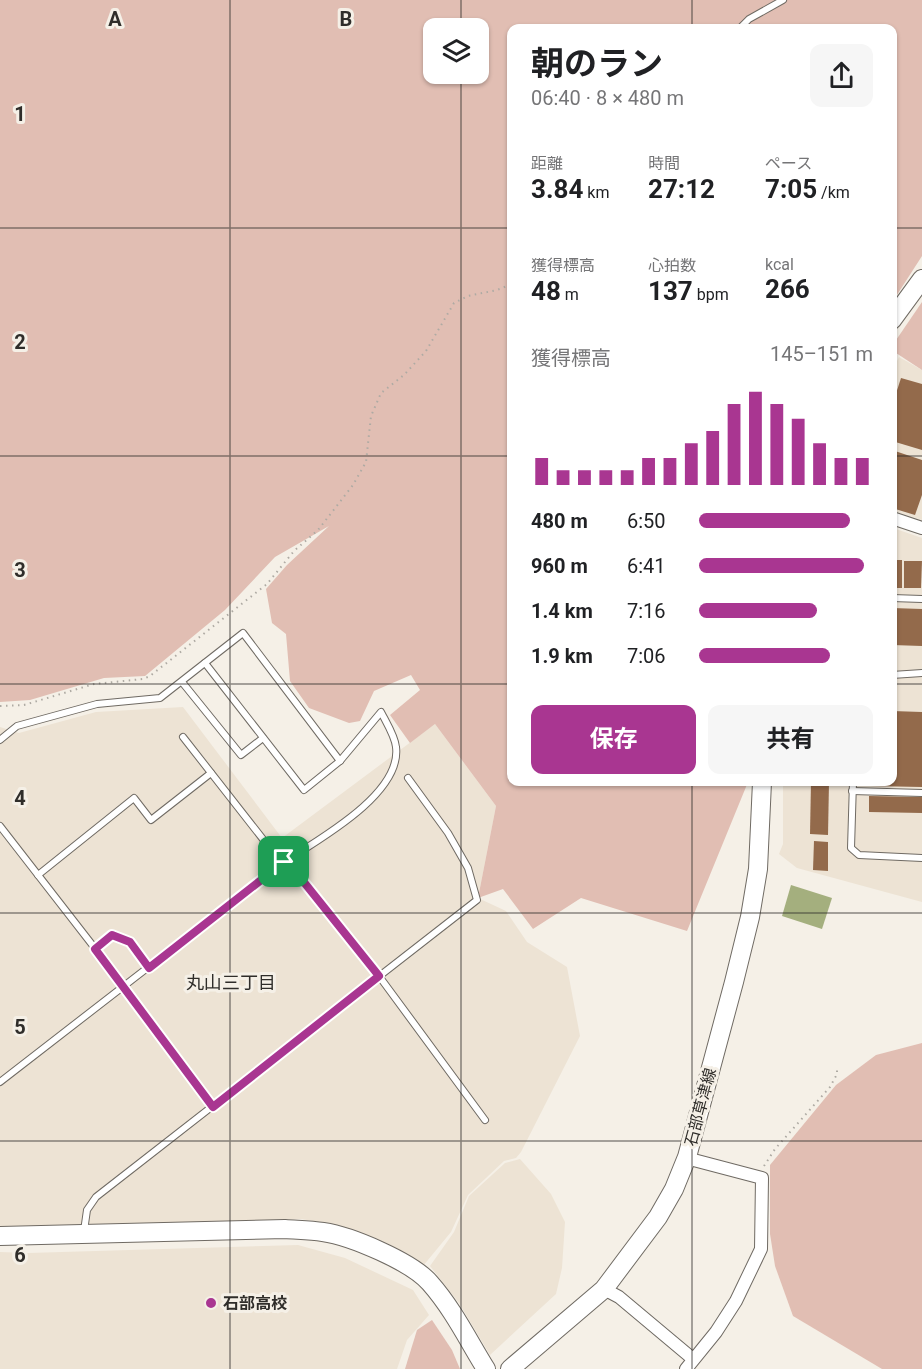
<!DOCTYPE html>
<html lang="ja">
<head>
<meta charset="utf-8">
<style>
  :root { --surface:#fff; --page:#f6f6f6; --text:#202124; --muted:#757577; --accent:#a93691 }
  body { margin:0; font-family:Roboto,"Noto Sans JP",sans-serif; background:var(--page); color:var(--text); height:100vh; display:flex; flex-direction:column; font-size:22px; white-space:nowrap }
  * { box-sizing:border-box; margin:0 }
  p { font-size:20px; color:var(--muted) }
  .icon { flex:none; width:33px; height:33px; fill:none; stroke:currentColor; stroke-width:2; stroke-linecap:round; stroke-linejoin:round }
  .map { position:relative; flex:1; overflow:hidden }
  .sheet { position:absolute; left:507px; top:24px; width:390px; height:762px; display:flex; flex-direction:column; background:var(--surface); border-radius:12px; box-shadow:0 2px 4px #0004 }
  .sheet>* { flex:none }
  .fabs { position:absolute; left:423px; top:18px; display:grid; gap:12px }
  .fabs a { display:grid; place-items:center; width:66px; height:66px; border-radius:12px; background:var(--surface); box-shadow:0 2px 4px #0004; font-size:30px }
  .pin { position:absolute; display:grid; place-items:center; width:51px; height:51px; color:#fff; margin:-26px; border-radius:12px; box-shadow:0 3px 9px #0006 }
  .round { display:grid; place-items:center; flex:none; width:63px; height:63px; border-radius:12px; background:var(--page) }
  .overview { display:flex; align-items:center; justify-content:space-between; height:102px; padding:0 24px }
  h1 { font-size:33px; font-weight:700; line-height:45px }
  .stats { display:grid; grid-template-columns:repeat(3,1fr); gap:9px; height:102px; padding:6px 24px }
  .stats div { display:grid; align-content:center }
  .stats b { font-size:26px; font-weight:700 }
  .stats small { font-size:16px; font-weight:400 }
  .stats p { font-size:16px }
  .chart { height:168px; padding:12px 24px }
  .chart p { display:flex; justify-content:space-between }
  .chart svg { width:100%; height:108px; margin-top:6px; stroke:var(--accent); stroke-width:6 }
  .cta { display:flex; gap:12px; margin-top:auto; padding:12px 24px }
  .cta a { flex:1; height:69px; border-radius:12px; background:var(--accent); color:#fff; font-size:24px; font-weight:700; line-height:69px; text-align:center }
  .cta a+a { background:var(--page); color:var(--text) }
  ul { padding:0 24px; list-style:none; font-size:20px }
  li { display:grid; grid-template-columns:96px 72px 1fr; align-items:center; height:45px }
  li i { height:15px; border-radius:8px; background:var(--accent) }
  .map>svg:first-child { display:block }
  .built { fill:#ede3d4 }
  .green { fill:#e1beb3; fill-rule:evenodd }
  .water { fill:#a4af7e }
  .building { fill:#936a4b }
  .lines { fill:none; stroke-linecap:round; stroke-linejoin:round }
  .lane-casing { stroke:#6f6a63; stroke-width:8 }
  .street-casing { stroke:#6f6a63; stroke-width:14 }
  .secondary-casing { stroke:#6f6a63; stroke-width:20 }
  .path { stroke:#aeaaa3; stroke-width:2; stroke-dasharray:1.5 4.5; stroke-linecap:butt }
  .lane { stroke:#fff; stroke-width:6 }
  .street { stroke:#fff; stroke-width:12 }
  .secondary { stroke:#fff; stroke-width:18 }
  .route-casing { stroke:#fff; stroke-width:12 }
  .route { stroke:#a93691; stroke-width:8 }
  .grid { fill:none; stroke:#2f2d2a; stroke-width:1.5; stroke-opacity:0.55 }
  .poi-dot { fill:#a93691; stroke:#f5f0e7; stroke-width:2 }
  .labels { text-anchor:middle; stroke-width:6; stroke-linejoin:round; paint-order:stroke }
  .street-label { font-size:16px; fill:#2f2d2a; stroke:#f5f0e7 }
  .poi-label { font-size:16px; font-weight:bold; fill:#2f2d2a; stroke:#f5f0e7; text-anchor:start }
  .neighbourhood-label { font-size:18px; fill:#2f2d2a; stroke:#f5f0e7 }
  .grid-label { font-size:20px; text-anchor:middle; font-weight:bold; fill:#2f2d2a; stroke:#f5f0e7; stroke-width:6; stroke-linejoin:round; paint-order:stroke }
</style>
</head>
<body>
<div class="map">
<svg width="922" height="1369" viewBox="0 0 922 1369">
  <rect width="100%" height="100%" fill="#f5f0e7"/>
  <g class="built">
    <polygon points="899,357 922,370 922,520 893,511 892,371"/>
    <polygon points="893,528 922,538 922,902 797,868 779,854 783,844 783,782 892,782"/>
    <polygon points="183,707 282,838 435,724 496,806 478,898 506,911 527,942 567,967 580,1036 521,1152 516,1158 504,1161 468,1195 451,1232 423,1266 342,1226 301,1219 0,1230 0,727 19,733 96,712"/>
    <polygon points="520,1159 551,1194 565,1222 562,1268 556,1294 490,1355 459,1303 430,1266 454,1232 469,1196 505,1163"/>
    <polygon points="298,1245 345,1258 413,1290 429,1315 407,1340 397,1369 0,1369 0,1252 28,1253"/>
  </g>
  <g class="green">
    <path d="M0,0H922V256L893,301L892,28H512V782H748L687,931L581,898L533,929L503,889L478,898L496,806L435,724L410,743L390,715L420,690L411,675L374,691L360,721L349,723L309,708L290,681L286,634L272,623L266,589L287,565L329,526L275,557L225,610L145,676L104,678L30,700L0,702ZM434,28H478V74H434Z"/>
    <polygon points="922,302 922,370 893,351 892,346"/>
    <polygon points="922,1043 922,1369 882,1369 793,1316 775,1266 770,1234 770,1165 836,1085 876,1055"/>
    <polygon points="432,1320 452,1350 460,1369 405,1369 417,1330"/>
  </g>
  <polygon class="water" points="791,885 832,898 822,929 782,916"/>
  <g class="building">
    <polygon points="901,378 922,384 922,450 892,441 892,406"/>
    <polygon points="892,450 922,460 922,495 915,515 892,508"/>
    <rect x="892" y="560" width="10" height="28"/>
    <polygon points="904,561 922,561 921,588 904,588"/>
    <polygon points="892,608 922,609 922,646 892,645"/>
    <polygon points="892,711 922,712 922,787 870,786 870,782 892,782"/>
    <polygon points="811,782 829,782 828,835 810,834"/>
    <polygon points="869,796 922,797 922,813 869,812"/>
    <polygon points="814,841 828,842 828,871 813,870"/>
  </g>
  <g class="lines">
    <g class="lane-casing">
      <g id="lane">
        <polyline points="740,28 749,19 783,0"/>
        <polyline points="892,598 922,599"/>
        <polyline points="892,675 922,673"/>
        <polyline points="182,682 241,755 263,738"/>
        <polyline points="183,737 273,852 303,881 379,976 485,1120"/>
        <polyline points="0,740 17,726 97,704 160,698 243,633 340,761"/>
        <polyline points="853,782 851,848 859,855 922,858"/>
        <polyline points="852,791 922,793"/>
        <polyline points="0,826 125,987 213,1107"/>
        <polyline points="38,875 134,798 151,820 211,773"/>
        <polyline points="95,949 112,935 130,942 149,967"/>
        <path d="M0,1082L284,862C318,840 402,794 396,747C395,736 386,722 381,712L340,761L304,790L205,663"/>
        <polyline points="84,1231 87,1210 96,1197 477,900 468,868 448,833 408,778"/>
      </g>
    </g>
    <g class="street-casing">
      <g id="street">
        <polyline points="892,518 922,528"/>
        <polyline points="604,1289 619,1297 693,1359"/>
        <polyline points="686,1369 716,1332 736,1301 761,1249 762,1178 686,1158"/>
      </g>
    </g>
    <g class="secondary-casing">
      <g id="secondary">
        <polyline points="892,320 922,279"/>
        <path d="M0,1236L285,1229C298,1230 310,1230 323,1232C351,1236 412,1262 430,1283C453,1309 468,1340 486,1369"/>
        <polyline points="510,1369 604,1289 658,1217 674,1189 687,1157 734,982 750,917 758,869 762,782"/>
      </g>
    </g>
    <g class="path">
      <polyline points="0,706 24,705 94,684 143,679 150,676 267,584 294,551 318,530 353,485 366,462 371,416 381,393 404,375 426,351 454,303 468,296 497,290 512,284"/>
      <polyline points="764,1166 775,1149 830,1087 837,1074 837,1066"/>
    </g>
    <use href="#lane" class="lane"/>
    <use href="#street" class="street"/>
    <use href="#secondary" class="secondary"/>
  </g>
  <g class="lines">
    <g class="route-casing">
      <polygon id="route" points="284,862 303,881 379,976 213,1107 95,949 112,935 130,942 149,968"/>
    </g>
    <use href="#route" class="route"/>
  </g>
  <path class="grid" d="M230,0V1369M461,0V28M692,0V28M461,74V1369M0,228H512M892,228H922M0,456H512M892,456H922M0,684H512M892,684H922M692,782V1369M0,913H922M0,1141H922"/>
  <circle class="poi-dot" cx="211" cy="1303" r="6"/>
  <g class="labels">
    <g class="street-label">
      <text transform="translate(700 1107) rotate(-75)" y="6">石部草津線</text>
    </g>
    <g class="poi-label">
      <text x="223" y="1309">石部高校</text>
    </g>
    <g class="neighbourhood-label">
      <text x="231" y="989">丸山三丁目</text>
    </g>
  </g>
  <g class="grid-label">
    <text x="115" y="26">A</text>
    <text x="346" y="26">B</text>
    <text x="20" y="121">1</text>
    <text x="20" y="349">2</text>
    <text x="20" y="577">3</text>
    <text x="20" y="805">4</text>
    <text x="20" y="1034">5</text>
    <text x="20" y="1262">6</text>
  </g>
</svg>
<div class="fabs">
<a><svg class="icon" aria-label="layers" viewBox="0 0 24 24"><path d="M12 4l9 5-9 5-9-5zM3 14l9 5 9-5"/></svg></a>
</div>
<div class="pin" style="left:284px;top:862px;background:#1e9e55"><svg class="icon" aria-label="arrive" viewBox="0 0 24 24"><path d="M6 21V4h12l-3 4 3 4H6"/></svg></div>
<section class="sheet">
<div class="overview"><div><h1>朝のラン</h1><p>06:40 · 8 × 480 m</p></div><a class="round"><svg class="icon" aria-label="share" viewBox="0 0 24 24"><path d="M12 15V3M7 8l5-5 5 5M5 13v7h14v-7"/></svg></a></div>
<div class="stats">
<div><p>距離</p><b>3.84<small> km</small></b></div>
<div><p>時間</p><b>27:12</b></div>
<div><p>ペース</p><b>7:05<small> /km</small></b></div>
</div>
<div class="stats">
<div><p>獲得標高</p><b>48<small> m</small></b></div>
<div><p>心拍数</p><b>137<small> bpm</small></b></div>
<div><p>kcal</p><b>266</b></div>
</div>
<div class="chart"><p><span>獲得標高</span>145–151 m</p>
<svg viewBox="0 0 160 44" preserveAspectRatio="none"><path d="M5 44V33M15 44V38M25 44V38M35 44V38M45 44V38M55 44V33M65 44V33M75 44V27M85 44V22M95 44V11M105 44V6M115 44V11M125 44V17M135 44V27M145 44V33M155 44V33"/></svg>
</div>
<ul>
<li><b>480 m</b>6:50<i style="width:87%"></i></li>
<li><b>960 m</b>6:41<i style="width:95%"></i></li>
<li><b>1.4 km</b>7:16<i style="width:68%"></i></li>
<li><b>1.9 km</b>7:06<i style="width:75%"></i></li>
</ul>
<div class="cta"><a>保存</a><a>共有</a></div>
</section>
</div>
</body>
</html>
